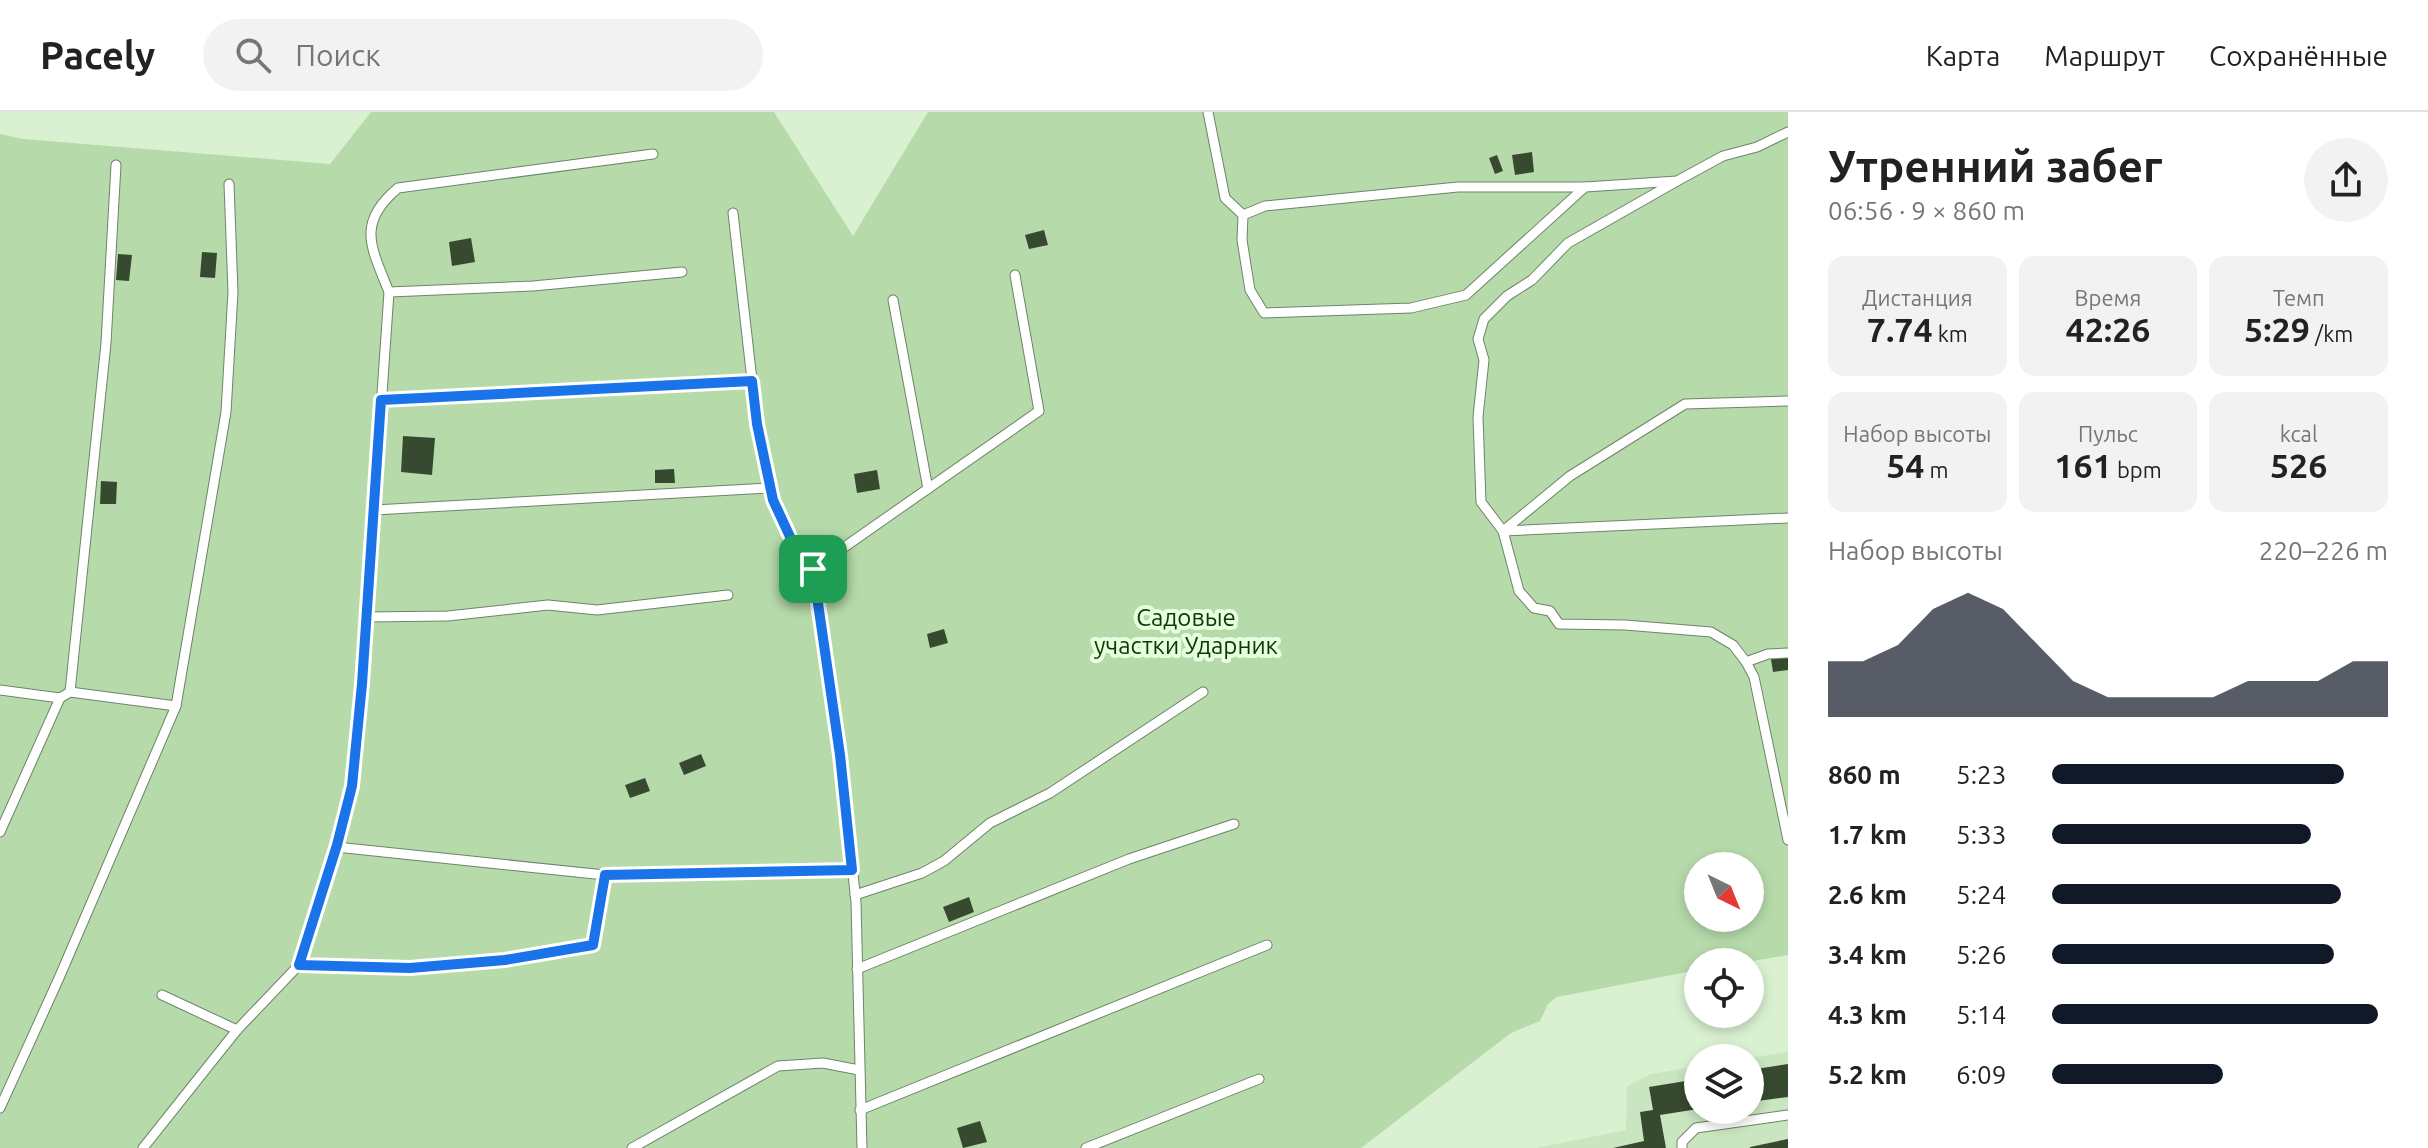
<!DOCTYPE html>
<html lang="ru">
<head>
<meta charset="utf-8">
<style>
  :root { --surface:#fff; --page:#f2f2f2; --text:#222; --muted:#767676; --line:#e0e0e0; --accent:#111827 }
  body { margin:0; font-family:Ubuntu,sans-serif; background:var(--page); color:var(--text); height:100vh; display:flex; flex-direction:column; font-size:30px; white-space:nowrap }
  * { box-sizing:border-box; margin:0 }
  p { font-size:26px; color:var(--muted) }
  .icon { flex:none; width:44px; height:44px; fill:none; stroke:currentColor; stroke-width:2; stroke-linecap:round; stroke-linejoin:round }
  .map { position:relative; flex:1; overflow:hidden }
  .sheet { display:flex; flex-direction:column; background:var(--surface); width:640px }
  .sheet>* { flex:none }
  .needle { width:52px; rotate:137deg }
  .buttons { position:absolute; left:1684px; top:740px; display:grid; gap:16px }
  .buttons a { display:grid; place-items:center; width:80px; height:80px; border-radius:50%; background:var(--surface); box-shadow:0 4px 12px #0003; font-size:40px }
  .pin { position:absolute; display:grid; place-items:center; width:68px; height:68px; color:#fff; margin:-34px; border-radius:16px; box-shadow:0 4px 12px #0006 }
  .round { display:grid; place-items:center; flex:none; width:84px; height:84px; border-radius:42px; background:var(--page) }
  .summary { display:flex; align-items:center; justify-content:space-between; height:136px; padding:0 40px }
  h1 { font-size:44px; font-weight:700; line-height:60px }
  .stats { display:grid; grid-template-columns:repeat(3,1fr); gap:12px; height:136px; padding:8px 40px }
  .stats div { display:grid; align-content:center; border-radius:16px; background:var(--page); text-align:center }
  .stats b { font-size:34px; font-weight:700 }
  .stats small { font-size:22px; font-weight:400 }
  .stats p { font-size:22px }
  .chart { height:224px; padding:16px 40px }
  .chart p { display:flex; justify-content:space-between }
  .chart svg { width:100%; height:144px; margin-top:8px; fill:var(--accent); opacity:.7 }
  ul { padding:0 40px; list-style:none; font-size:26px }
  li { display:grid; grid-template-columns:128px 96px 1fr; align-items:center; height:60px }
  li i { height:20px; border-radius:10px; background:var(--accent) }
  header { display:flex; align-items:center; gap:48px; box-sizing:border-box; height:112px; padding:0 40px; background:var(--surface); border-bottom:2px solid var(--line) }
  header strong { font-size:38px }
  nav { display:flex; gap:44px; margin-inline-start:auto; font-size:28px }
  .search { width:560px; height:72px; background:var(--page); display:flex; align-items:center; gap:20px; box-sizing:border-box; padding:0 28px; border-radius:44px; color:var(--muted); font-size:30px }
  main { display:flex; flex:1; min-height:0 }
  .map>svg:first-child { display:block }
  .built { fill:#c9e6c0 }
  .green { fill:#b6daaa; fill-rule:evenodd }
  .building { fill:#374a30 }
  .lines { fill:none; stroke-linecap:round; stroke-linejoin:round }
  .service-casing { stroke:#6f8468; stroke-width:11 }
  .service { stroke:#fff; stroke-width:9 }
  .route-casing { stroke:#fff; stroke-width:16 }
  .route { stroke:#1a73e8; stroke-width:10 }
  .labels { text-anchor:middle; stroke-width:8; stroke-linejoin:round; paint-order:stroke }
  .park-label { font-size:24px; fill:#113700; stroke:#e6ffde }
</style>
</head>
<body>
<header>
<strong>Pacely</strong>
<div class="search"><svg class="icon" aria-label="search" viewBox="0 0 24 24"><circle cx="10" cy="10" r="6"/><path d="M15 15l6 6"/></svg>Поиск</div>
<nav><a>Карта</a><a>Маршрут</a><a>Сохранённые</a></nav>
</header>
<main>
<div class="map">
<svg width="1788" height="1036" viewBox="0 0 1788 1036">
  <rect width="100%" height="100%" fill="#d9f1d1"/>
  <polygon class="built" points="1788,940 1788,1036 1536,1036 1626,1018 1627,974 1651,962 1698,954 1698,998 1750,998 1750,946"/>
  <path class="green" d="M371,0H774L853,124L928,0H1788V843L1747,850H1698V858L1557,885L1548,892L1540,909L1511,921L1361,1036H0V22L23,27L330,52ZM1698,754H1750V806H1698Z"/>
  <g class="building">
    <polygon points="1532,40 1534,60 1515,63 1512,43"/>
    <polygon points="1497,43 1503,59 1495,62 1489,46"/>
    <polygon points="1044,118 1048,133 1029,137 1025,123"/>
    <polygon points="471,126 475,150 452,154 449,130"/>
    <polygon points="202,140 217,141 215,166 200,165"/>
    <polygon points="118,142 132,143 129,169 116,168"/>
    <polygon points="403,324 435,326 432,363 401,360"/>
    <polygon points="674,357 675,371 655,371 655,358"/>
    <polygon points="877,358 880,377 857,381 854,362"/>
    <polygon points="101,369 117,370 116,392 100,392"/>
    <polygon points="944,517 948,531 930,536 927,522"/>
    <polygon points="1788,544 1788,558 1773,560 1771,547"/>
    <polygon points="701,642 706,654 684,663 679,651"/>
    <polygon points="645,666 650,679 630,686 625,673"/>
    <polygon points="969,785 974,800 949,810 943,795"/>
    <polygon points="1788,952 1788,985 1750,990 1750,958"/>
    <polygon points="1698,967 1698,997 1660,1003 1666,1036 1613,1036 1644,1029 1640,1000 1653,998 1649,975"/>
    <polygon points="980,1009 987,1030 963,1036 957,1016"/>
    <polygon points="1788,1027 1788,1036 1750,1036 1750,1035"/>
  </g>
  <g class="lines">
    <g class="service-casing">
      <g id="service">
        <polyline points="1208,0 1225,86 1243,103 1242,128 1250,178 1264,201 1411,196 1466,183 1585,75 1677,69 1723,44 1757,35 1788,20"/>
        <polyline points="1677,69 1568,131 1532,168 1507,184 1484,207 1478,227 1484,248 1478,305 1481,390 1503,419 1519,479 1534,496 1550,499 1559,512 1625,513 1711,520 1733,533 1746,550 1754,565 1788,728"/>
        <polyline points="733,101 757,312 773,388 792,429 813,457"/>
        <polyline points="1243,103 1265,94 1458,75 1585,75"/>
        <polyline points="389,180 533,174 682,160"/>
        <polyline points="893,188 928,377"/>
        <polyline points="381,288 752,269"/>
        <polyline points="1788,289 1685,292 1570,364 1503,419 1788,406"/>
        <polyline points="374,398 770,376"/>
        <polyline points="367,505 448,504 548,493 597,498 728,483"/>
        <polyline points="1746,550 1768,542 1788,541"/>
        <polyline points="0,578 60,586 70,580 176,594"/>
        <polyline points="70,580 106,231 116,53"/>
        <polyline points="0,720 60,586"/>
        <polyline points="336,735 605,763 852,758"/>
        <polyline points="855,783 922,761 944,749 990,711 1050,681 1203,580"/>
        <polyline points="299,853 410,856 505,848 593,833 605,763"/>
        <polyline points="857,857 1129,747 1234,712"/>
        <polyline points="162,883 237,918"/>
        <polyline points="0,996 59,866 176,594 226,300 233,180 229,72"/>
        <polyline points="860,998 1267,833"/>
        <path d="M143,1036L237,918L299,853L337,733L352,674L362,572L389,180C371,135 356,111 398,76L653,42"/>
        <polyline points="632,1036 778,954 823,951 859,958"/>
        <polyline points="862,1036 856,790 840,643 813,457 1039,299 1015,163"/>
        <polyline points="1086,1036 1259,967"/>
        <polyline points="1682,1036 1682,1030 1696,1016 1788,1003"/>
      </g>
    </g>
    <use href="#service" class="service"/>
  </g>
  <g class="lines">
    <g class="route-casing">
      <polygon id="route" points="752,269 757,312 773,388 792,429 813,457 840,643 852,758 605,763 593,833 505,848 410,856 299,853 337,733 352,674 362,572 381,288"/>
    </g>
    <use href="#route" class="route"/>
  </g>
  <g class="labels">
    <g class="park-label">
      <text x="1186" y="514">Садовые<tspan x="1186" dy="28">участки Ударник</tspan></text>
    </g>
  </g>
</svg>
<div class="buttons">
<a><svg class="needle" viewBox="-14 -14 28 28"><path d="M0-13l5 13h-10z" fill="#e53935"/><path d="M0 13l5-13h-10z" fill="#767676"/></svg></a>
<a><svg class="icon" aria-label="locate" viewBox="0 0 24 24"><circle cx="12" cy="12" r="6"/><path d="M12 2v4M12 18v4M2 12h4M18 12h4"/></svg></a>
<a><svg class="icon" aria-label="layers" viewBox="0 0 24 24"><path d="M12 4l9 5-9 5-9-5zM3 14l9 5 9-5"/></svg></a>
</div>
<div class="pin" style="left:813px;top:457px;background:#1e9e55"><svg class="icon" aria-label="arrive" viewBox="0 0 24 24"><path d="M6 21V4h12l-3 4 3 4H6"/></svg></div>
</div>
<section class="sheet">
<div class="summary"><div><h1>Утренний забег</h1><p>06:56 · 9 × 860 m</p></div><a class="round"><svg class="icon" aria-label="share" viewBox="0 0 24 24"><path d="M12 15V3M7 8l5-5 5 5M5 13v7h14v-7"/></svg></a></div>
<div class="stats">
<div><p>Дистанция</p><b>7.74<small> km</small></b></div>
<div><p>Время</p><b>42:26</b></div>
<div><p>Темп</p><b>5:29<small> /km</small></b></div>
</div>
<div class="stats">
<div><p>Набор высоты</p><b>54<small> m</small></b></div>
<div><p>Пульс</p><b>161<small> bpm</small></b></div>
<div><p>kcal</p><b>526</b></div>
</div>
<div class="chart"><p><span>Набор высоты</span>220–226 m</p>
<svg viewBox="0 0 160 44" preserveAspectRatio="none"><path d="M0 44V27L10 27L20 22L30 11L40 6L50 11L60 22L70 33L80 38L90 38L100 38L110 38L120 33L130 33L140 33L150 27L160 27V44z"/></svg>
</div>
<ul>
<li><b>860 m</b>5:23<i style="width:87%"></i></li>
<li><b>1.7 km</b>5:33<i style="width:77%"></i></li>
<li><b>2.6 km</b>5:24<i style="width:86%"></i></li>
<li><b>3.4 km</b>5:26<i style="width:84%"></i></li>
<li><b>4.3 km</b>5:14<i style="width:97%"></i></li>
<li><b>5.2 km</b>6:09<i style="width:51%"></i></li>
</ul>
</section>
</main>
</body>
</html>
